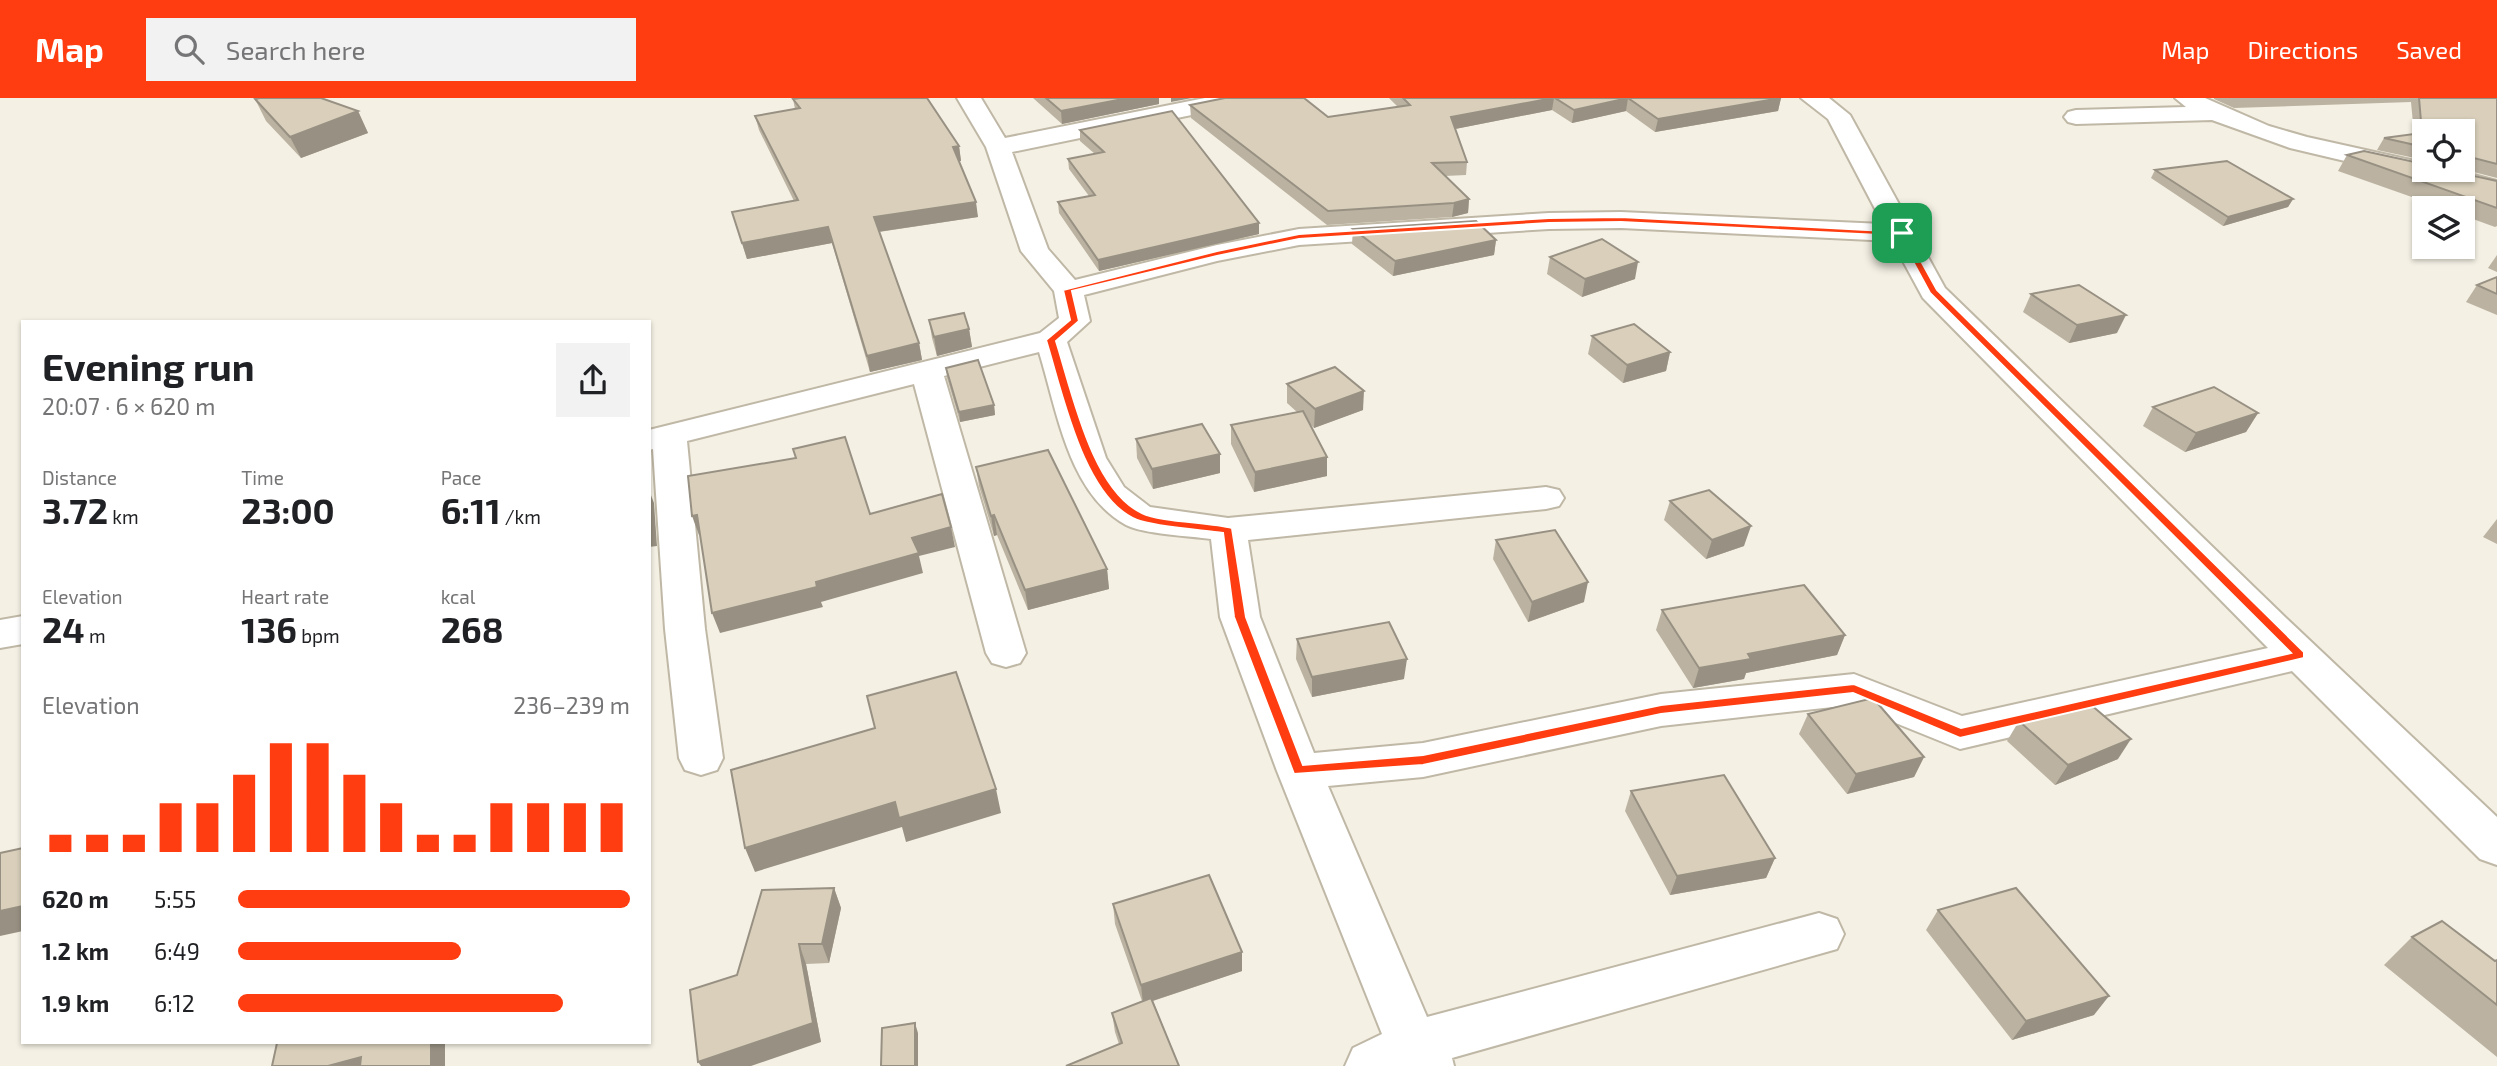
<!DOCTYPE html>
<html lang="en">
<head>
<meta charset="utf-8">
<style>
  :root { --surface:#fff; --page:#f2f2f2; --text:#202124; --muted:#757577; --accent:#ff3d10 }
  body { margin:0; font-family:"Exo 2",sans-serif; background:var(--page); color:var(--text); height:100vh; display:flex; flex-direction:column; font-size:26px; white-space:nowrap }
  * { box-sizing:border-box; margin:0 }
  p { font-size:23px; color:var(--muted) }
  .icon { flex:none; width:38px; height:38px; fill:none; stroke:currentColor; stroke-width:2; stroke-linecap:round; stroke-linejoin:round }
  .map { position:relative; flex:1; overflow:hidden }
  .panel { position:absolute; left:21px; top:222px; width:630px; height:724px; display:flex; flex-direction:column; background:var(--surface); border-radius:0px; box-shadow:0 2px 5px #0004 }
  .panel>* { flex:none }
  .fabs { position:absolute; left:2412px; top:21px; display:grid; gap:14px }
  .fabs a { display:grid; place-items:center; width:63px; height:63px; border-radius:0px; background:var(--surface); box-shadow:0 2px 5px #0004; font-size:35px }
  .pin { position:absolute; display:grid; place-items:center; width:60px; height:60px; color:#fff; margin:-30px; border-radius:14px; box-shadow:0 4px 10px #0006 }
  .round { display:grid; place-items:center; flex:none; width:74px; height:74px; border-radius:0px; background:var(--page) }
  .headline { display:flex; align-items:center; justify-content:space-between; height:119px; padding:0 21px }
  h1 { font-size:38px; font-weight:700; line-height:52px }
  .stats { display:grid; grid-template-columns:repeat(3,1fr); gap:10px; height:119px; padding:7px 21px }
  .stats div { display:grid; align-content:center }
  .stats b { font-size:35px; font-weight:700 }
  .stats small { font-size:19px; font-weight:400 }
  .stats p { font-size:19px }
  .chart { height:196px; padding:14px 21px }
  .chart p { display:flex; justify-content:space-between }
  .chart svg { width:100%; height:126px; margin-top:7px; stroke:var(--accent); stroke-width:6 }
  ul { padding:0 21px; list-style:none; font-size:23px }
  li { display:grid; grid-template-columns:112px 84px 1fr; align-items:center; height:52px }
  li i { height:18px; border-radius:9px; background:var(--accent) }
  header { display:flex; align-items:center; gap:42px; box-sizing:border-box; height:98px; padding:0 35px; background:var(--accent); color:#fff }
  header strong { font-size:33px }
  nav { display:flex; gap:38px; margin-inline-start:auto; font-size:24px }
  .search { width:490px; height:63px; background:var(--page); display:flex; align-items:center; gap:18px; box-sizing:border-box; padding:0 24px; border-radius:0px; color:var(--muted); font-size:26px }
  .map>svg:first-child { display:block }
  .lines { fill:none; stroke-linecap:round; stroke-linejoin:round }
  .street-casing { stroke:#c0b8a6; stroke-width:4 }
  .street { fill:#fff; fill-rule:evenodd }
  .wall { fill:#bbb2a1 }
  .shaded-wall { fill:#989183 }
  .building { fill:#d9cfbb; stroke:#989183; stroke-width:2 }
  .route { fill:#ff3d10; stroke:#fff; stroke-width:2; fill-rule:evenodd }
</style>
</head>
<body>
<header>
<strong>Map</strong>
<div class="search"><svg class="icon" aria-label="search" viewBox="0 0 24 24"><circle cx="10" cy="10" r="6"/><path d="M15 15l6 6"/></svg>Search here</div>
<nav><a>Map</a><a>Directions</a><a>Saved</a></nav>
</header>
<div class="map">
<svg width="2497" height="968" viewBox="0 0 2497 968">
  <rect width="100%" height="100%" fill="#f4f0e4"/>
  <g class="lines">
    <g class="street-casing">
      <g id="street">
        <path d="M957,0H981L1005,40L1205,0H1252L1248,5L1240,7L1012,54L1048,151L1075,182L1217,147L1299,131L1549,115L1621,114L1883,126L1828,21L1801,0H1829L1850,17L1945,190L2286,520L2497,719V767L2480,761L2292,573L1960,651L1851,607L1661,628L1423,679L1328,688L1427,919L1819,815L1837,821L1844,836L1837,851L1452,960L1454,968H1345L1353,950L1382,936L1277,673L1220,519L1211,441C1190,438 1143,436 1126,427C1068,395 1057,312 1039,254L944,278L1026,555L1020,565L1006,569L992,565L986,555L914,286L687,343L705,531L723,660L717,672L701,677L685,672L679,660L665,531L653,351L649,352V332L1040,235L1059,220L1054,193L1021,153L986,49ZM1621,130L1892,143L1923,200L2268,550L1962,618L1854,576L1661,596L1423,645L1314,655L1260,519L1248,442L1546,411L1559,408L1564,400L1559,392L1546,389L1228,420L1150,409L1124,389L1106,360L1067,244L1090,223L1084,197L1217,163L1299,147L1549,131Z"/>
        <polygon points="2175,0 2205,0 2269,28 2307,39 2424,65 2424,72 2455,72 2497,83 2497,99 2290,50 2212,22 2076,26 2068,24 2064,19 2068,14 2076,12 2186,9"/>
        <polygon points="23,518 23,546 0,550 0,522"/>
      </g>
    </g>
    <use href="#street" class="street"/>
  </g>
  <g class="wall">
    <polygon points="1033,0 1159,0 1159,6 1062,26"/>
    <polygon points="1389,0 1781,0 1778,13 1655,34 1626,13 1572,25 1552,12 1455,31 1467,64 1466,77 1445,78 1469,101 1468,115 1452,119 1327,127 1191,20 1190,7 1328,19 1398,9"/>
    <polygon points="2214,0 2497,0 2497,80 2462,71 2462,33 2424,33 2424,62 2377,52 2384,40 2414,36 2411,4 2234,10 2214,1"/>
    <polygon points="255,1 358,13 368,35 301,60 266,23"/>
    <polygon points="793,1 959,48 961,63 959,63 978,119 879,134 919,245 922,262 870,274 832,145 747,161 732,114 794,103 759,32 755,18 795,11"/>
    <polygon points="1080,32 1259,136 1099,173 1059,115 1058,104 1089,98 1069,71 1068,61 1095,56 1080,43"/>
    <polygon points="2347,57 2497,83 2497,128 2495,129 2462,117 2462,110 2443,110 2338,73"/>
    <polygon points="2155,72 2293,101 2288,109 2223,128 2151,80"/>
    <polygon points="1353,131 1496,142 1494,157 1393,178 1352,146"/>
    <polygon points="2497,157 2497,174 2488,170"/>
    <polygon points="1550,159 1635,181 1582,199 1547,176"/>
    <polygon points="2497,179 2497,217 2466,204 2477,187"/>
    <polygon points="2031,196 2117,235 2069,245 2023,214"/>
    <polygon points="929,222 969,231 972,249 937,258 932,240"/>
    <polygon points="1592,238 1670,254 1666,273 1623,285 1588,256"/>
    <polygon points="946,270 994,307 995,317 960,324 947,280"/>
    <polygon points="1287,286 1363,312 1314,330 1309,325 1327,359 1327,378 1254,394 1231,346 1231,327 1297,314 1287,305"/>
    <polygon points="2153,309 2258,315 2246,334 2185,354 2143,328"/>
    <polygon points="1136,341 1220,356 1220,375 1153,391 1137,360"/>
    <polygon points="976,369 1107,471 1109,491 1028,512 997,437 994,438 979,388"/>
    <polygon points="1670,403 1744,448 1706,461 1664,422"/>
    <polygon points="2497,421 2497,446 2483,439"/>
    <polygon points="1496,442 1584,504 1528,524 1493,461"/>
    <polygon points="1662,512 1845,537 1837,557 1746,575 1744,581 1693,590 1656,532"/>
    <polygon points="1297,541 1404,581 1312,599 1296,561"/>
    <polygon points="1808,616 1924,659 1914,679 1847,696 1799,636"/>
    <polygon points="2019,623 2118,661 2055,687 2007,643"/>
    <polygon points="1631,693 1775,760 1766,780 1670,797 1625,713"/>
    <polygon points="834,790 841,810 829,865 806,866 821,944 737,877"/>
    <polygon points="1113,806 1242,873 1153,903 1179,968 1119,946 1115,934 1112,915 1142,903 1115,826"/>
    <polygon points="1938,812 2094,917 2012,942 1926,832"/>
    <polygon points="2412,839 2495,863 2497,862 2497,959 2384,867"/>
  </g>
  <g class="shaded-wall">
    <polygon points="1128,0 1159,0 1159,6 1062,26 1061,13"/>
    <polygon points="1171,0 1192,0 1171,4"/>
    <polygon points="1554,0 1552,12 1450,32 1451,19"/>
    <polygon points="1628,0 1626,13 1572,25 1574,12"/>
    <polygon points="1781,0 1778,13 1655,34 1658,21"/>
    <polygon points="358,13 368,35 301,60 290,39"/>
    <polygon points="959,48 961,63 955,64 953,49"/>
    <polygon points="1469,101 1468,115 1452,119 1454,105"/>
    <polygon points="2293,101 2288,109 2223,128 2228,119"/>
    <polygon points="976,104 978,119 877,134 874,119"/>
    <polygon points="1259,125 1259,136 1099,173 1098,162"/>
    <polygon points="828,129 832,145 747,161 742,145"/>
    <polygon points="1496,142 1494,157 1393,178 1395,163"/>
    <polygon points="1638,164 1635,181 1582,199 1585,181"/>
    <polygon points="2126,217 2117,235 2069,245 2077,227"/>
    <polygon points="969,231 972,249 937,258 934,239"/>
    <polygon points="919,245 922,262 870,274 867,258"/>
    <polygon points="1670,254 1666,273 1623,285 1627,267"/>
    <polygon points="1364,293 1363,312 1314,330 1315,311"/>
    <polygon points="994,307 995,317 960,324 959,314"/>
    <polygon points="2258,315 2246,334 2185,354 2196,335"/>
    <polygon points="1220,356 1220,375 1153,391 1152,371"/>
    <polygon points="1327,359 1327,378 1254,394 1255,374"/>
    <polygon points="649,392 654,405 657,448 649,449"/>
    <polygon points="697,417 703,436 699,437 692,418"/>
    <polygon points="994,417 997,437 994,438 991,418"/>
    <polygon points="1751,428 1744,448 1706,461 1712,442"/>
    <polygon points="951,429 955,449 919,458 923,475 821,504 823,509 720,535 712,515 816,484 912,440"/>
    <polygon points="1107,471 1109,491 1028,512 1025,492"/>
    <polygon points="1588,484 1584,504 1528,524 1532,504"/>
    <polygon points="1845,537 1837,557 1746,575 1744,581 1693,590 1699,570 1748,556"/>
    <polygon points="1407,561 1404,581 1312,599 1312,579"/>
    <polygon points="2131,641 2118,661 2055,687 2068,667"/>
    <polygon points="1924,659 1914,679 1847,696 1856,676"/>
    <polygon points="996,691 1001,715 906,744 902,729 755,774 745,750 895,704"/>
    <polygon points="1775,760 1766,780 1670,797 1677,778"/>
    <polygon points="834,790 841,810 829,865 822,846"/>
    <polygon points="23,808 23,833 0,838 0,813"/>
    <polygon points="799,846 806,866 821,944 751,968 701,968 698,964"/>
    <polygon points="1242,854 1242,873 1143,906 1141,887"/>
    <polygon points="2109,898 2094,917 2012,942 2026,923"/>
    <polygon points="915,925 918,935 918,968 915,968"/>
    <rect x="431" y="945" width="14" height="23"/>
    <polygon points="361,959 368,968 328,968"/>
  </g>
  <g class="building">
    <polygon points="260,0 321,0 358,13 290,39 255,1"/>
    <polygon points="800,0 927,0 959,48 953,49 976,104 874,119 919,245 867,258 828,129 742,145 732,114 798,102 755,18 800,10 793,1"/>
    <polygon points="1046,0 1128,0 1061,13"/>
    <polygon points="1225,0 1304,0 1328,19 1410,7 1403,0 1553,0 1451,19 1467,64 1432,65 1469,101 1454,105 1328,113 1190,7"/>
    <polygon points="1555,0 1628,0 1574,12"/>
    <polygon points="1628,0 1781,0 1658,21"/>
    <polygon points="2419,0 2497,0 2497,66 2462,57 2462,33 2424,33 2424,49 2384,40 2422,35"/>
    <polygon points="1172,13 1259,125 1098,162 1058,104 1095,97 1068,61 1104,54 1080,32"/>
    <polygon points="2364,53 2424,66 2424,72 2447,72 2497,83 2497,110 2347,57"/>
    <polygon points="2227,63 2293,101 2228,119 2155,72"/>
    <polygon points="1476,123 1496,142 1395,163 1353,131"/>
    <polygon points="1602,141 1638,164 1585,181 1550,159"/>
    <polygon points="2497,179 2497,196 2477,187"/>
    <polygon points="2079,187 2126,217 2077,227 2031,196"/>
    <polygon points="964,215 969,231 934,239 929,222"/>
    <polygon points="1634,226 1670,254 1627,267 1592,238"/>
    <polygon points="978,262 994,307 959,314 946,270"/>
    <polygon points="1335,269 1364,293 1315,311 1287,286"/>
    <polygon points="2214,289 2258,315 2196,335 2153,309"/>
    <polygon points="1303,313 1327,359 1255,374 1231,327"/>
    <polygon points="1202,326 1220,356 1152,371 1136,341"/>
    <polygon points="845,339 870,416 942,396 951,429 912,440 919,455 816,484 817,489 712,515 697,417 692,418 688,378 796,360 793,351"/>
    <polygon points="1048,352 1107,471 1025,492 994,417 991,418 976,369"/>
    <polygon points="1709,392 1751,428 1712,442 1670,403"/>
    <polygon points="1555,432 1588,484 1532,504 1496,442"/>
    <polygon points="1804,487 1845,537 1748,556 1751,561 1699,570 1662,512"/>
    <polygon points="1389,524 1407,561 1312,579 1297,541"/>
    <polygon points="956,574 996,691 899,720 895,704 745,750 731,672 875,630 867,598"/>
    <polygon points="1873,600 1924,659 1856,676 1808,616"/>
    <polygon points="2090,606 2131,641 2068,667 2019,623"/>
    <polygon points="1724,677 1775,760 1677,778 1631,693"/>
    <polygon points="23,750 23,808 0,813 0,755"/>
    <polygon points="1209,777 1242,854 1141,887 1113,806"/>
    <polygon points="834,790 822,846 799,846 813,925 698,964 690,892 737,877 762,792"/>
    <polygon points="2016,790 2109,898 2026,923 1938,812"/>
    <polygon points="2442,823 2495,863 2497,862 2497,907 2412,839"/>
    <polygon points="1151,900 1179,968 1066,968 1122,945 1112,915"/>
    <polygon points="915,925 915,968 881,968 882,930"/>
    <polygon points="277,945 431,945 431,968 360,968 361,959 328,968 272,968"/>
  </g>
  <path class="route" d="M1621,119L1905,134L1937,192L2304,554V560L1960,640L1853,595L1661,616L1423,667L1294,676L1234,519L1223,435C1201,432 1155,429 1137,422C1083,400 1062,293 1046,242L1070,222L1063,192L1217,153L1299,136L1549,120ZM1621,124L1899,138L1930,195L2291,555L1961,630L1854,586L1661,607L1423,657L1303,667L1246,519L1232,430C1209,424 1160,424 1142,415C1092,392 1072,293 1056,243L1079,223L1072,193L1217,158L1299,141L1549,125Z"/>
</svg>
<div class="fabs">
<a><svg class="icon" aria-label="locate" viewBox="0 0 24 24"><circle cx="12" cy="12" r="6"/><path d="M12 2v4M12 18v4M2 12h4M18 12h4"/></svg></a>
<a><svg class="icon" aria-label="layers" viewBox="0 0 24 24"><path d="M12 4l9 5-9 5-9-5zM3 14l9 5 9-5"/></svg></a>
</div>
<div class="pin" style="left:1902px;top:135px;background:#1e9e55"><svg class="icon" aria-label="arrive" viewBox="0 0 24 24"><path d="M6 21V4h12l-3 4 3 4H6"/></svg></div>
<section class="panel">
<div class="headline"><div><h1>Evening run</h1><p>20:07 · 6 × 620 m</p></div><a class="round"><svg class="icon" aria-label="share" viewBox="0 0 24 24"><path d="M12 15V3M7 8l5-5 5 5M5 13v7h14v-7"/></svg></a></div>
<div class="stats">
<div><p>Distance</p><b>3.72<small> km</small></b></div>
<div><p>Time</p><b>23:00</b></div>
<div><p>Pace</p><b>6:11<small> /km</small></b></div>
</div>
<div class="stats">
<div><p>Elevation</p><b>24<small> m</small></b></div>
<div><p>Heart rate</p><b>136<small> bpm</small></b></div>
<div><p>kcal</p><b>268</b></div>
</div>
<div class="chart"><p><span>Elevation</span>236–239 m</p>
<svg viewBox="0 0 160 44" preserveAspectRatio="none"><path d="M5 44V38M15 44V38M25 44V38M35 44V27M45 44V27M55 44V17M65 44V6M75 44V6M85 44V17M95 44V27M105 44V38M115 44V38M125 44V27M135 44V27M145 44V27M155 44V27"/></svg>
</div>
<ul>
<li><b>620 m</b>5:55<i style="width:100%"></i></li>
<li><b>1.2 km</b>6:49<i style="width:57%"></i></li>
<li><b>1.9 km</b>6:12<i style="width:83%"></i></li>
</ul>
</section>
</div>
</body>
</html>
